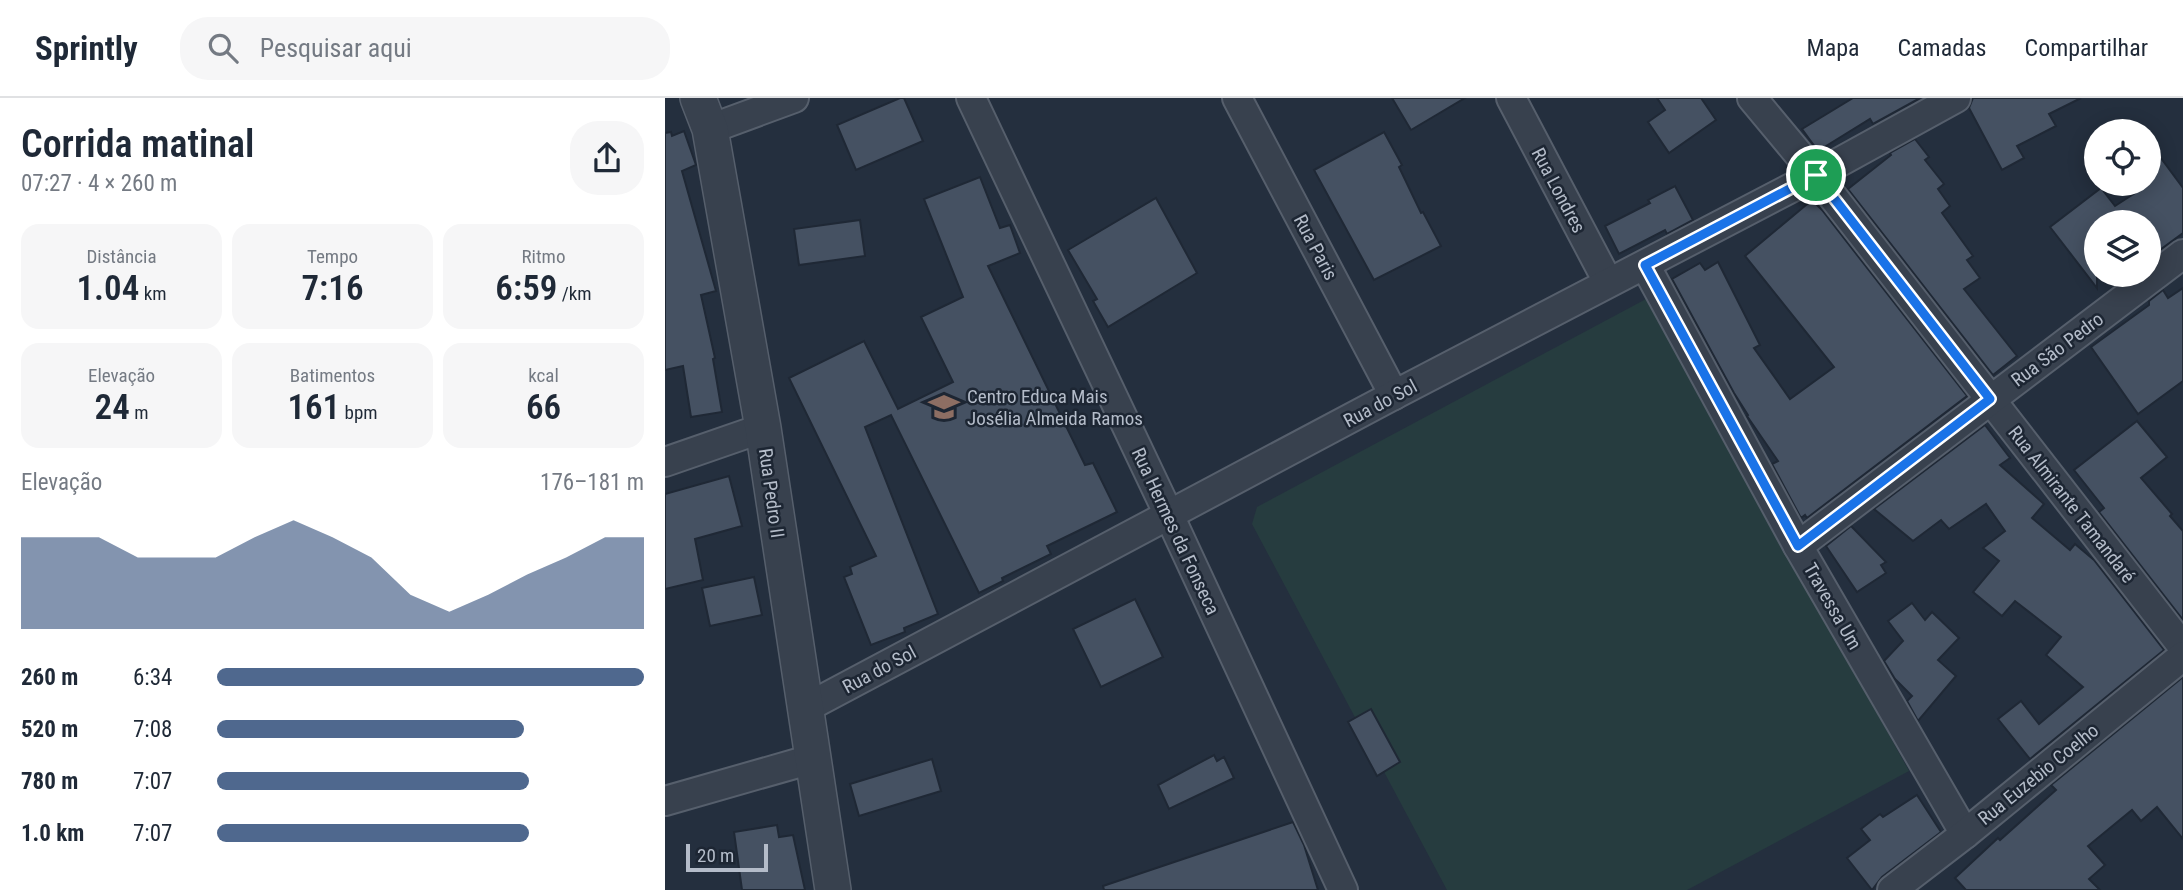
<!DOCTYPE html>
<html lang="pt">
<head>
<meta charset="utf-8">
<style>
  :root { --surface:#fff; --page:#f6f6f7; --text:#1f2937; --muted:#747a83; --line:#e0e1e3; --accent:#4f688e }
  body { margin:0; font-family:"Roboto Condensed",sans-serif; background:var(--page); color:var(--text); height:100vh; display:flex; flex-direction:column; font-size:26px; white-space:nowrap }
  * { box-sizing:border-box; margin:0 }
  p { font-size:23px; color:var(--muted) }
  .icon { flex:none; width:38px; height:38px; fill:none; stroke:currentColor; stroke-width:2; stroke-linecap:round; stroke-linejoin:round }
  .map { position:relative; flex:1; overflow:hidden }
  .panel { display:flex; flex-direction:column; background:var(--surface); width:665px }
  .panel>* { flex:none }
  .tools { position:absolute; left:1419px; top:21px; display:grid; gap:14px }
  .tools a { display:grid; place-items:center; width:77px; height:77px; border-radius:50%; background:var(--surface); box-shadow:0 4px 18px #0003; font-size:35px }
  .scale { position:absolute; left:21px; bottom:18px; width:82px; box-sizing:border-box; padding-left:7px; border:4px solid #b4bcc9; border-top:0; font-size:19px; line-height:24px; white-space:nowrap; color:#b4bcc9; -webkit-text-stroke:5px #1d2633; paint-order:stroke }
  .pin { position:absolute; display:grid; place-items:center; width:60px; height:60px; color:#fff; margin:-30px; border:4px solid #fff; border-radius:50%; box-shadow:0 2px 7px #0007 }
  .round { display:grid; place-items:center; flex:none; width:74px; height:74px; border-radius:28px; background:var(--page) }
  .overview { display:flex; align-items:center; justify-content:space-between; height:119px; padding:0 21px }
  h1 { font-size:38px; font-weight:600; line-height:52px }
  .metrics { display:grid; grid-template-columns:repeat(3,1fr); gap:10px; height:119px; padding:7px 21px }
  .metrics div { display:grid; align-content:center; border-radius:18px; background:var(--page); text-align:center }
  .metrics b { font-size:35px; font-weight:600 }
  .metrics small { font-size:19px; font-weight:400 }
  .metrics p { font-size:19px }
  .chart { height:196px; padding:14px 21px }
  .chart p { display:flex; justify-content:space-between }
  .chart svg { width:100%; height:126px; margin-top:7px; fill:var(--accent); opacity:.7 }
  ul { padding:0 21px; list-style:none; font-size:23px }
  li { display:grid; grid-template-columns:112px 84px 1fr; align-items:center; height:52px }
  li i { height:18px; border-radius:9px; background:var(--accent) }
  header { display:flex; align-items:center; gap:42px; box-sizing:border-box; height:98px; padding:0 35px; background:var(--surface); border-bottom:2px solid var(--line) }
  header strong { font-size:33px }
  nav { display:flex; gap:38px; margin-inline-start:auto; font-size:24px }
  .search { width:490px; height:63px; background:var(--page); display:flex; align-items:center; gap:18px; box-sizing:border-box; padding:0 24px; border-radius:28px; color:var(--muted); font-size:26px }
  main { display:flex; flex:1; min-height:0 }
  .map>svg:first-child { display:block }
  .green { fill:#263c3f }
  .building { fill:#455162; stroke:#1f2835; stroke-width:2 }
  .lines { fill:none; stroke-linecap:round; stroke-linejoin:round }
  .minor-casing { stroke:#565f6c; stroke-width:32 }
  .tertiary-casing { stroke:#565f6c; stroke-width:38 }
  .minor { stroke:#38414e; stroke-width:28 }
  .tertiary { stroke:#38414e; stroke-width:35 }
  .route-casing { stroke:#fff; stroke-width:14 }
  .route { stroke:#1a73e8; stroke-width:9 }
  .labels { text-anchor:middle; stroke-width:5; stroke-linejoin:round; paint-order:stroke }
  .street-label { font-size:19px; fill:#b4bcc9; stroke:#1d2633 }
  .poi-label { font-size:19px; fill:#b4bcc9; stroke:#1d2633; text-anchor:start }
</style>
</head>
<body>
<header>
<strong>Sprintly</strong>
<div class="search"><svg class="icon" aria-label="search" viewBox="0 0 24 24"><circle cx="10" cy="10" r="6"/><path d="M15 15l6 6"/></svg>Pesquisar aqui</div>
<nav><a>Mapa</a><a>Camadas</a><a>Compartilhar</a></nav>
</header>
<main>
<section class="panel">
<div class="overview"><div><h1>Corrida matinal</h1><p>07:27 · 4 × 260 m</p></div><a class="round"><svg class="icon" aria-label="share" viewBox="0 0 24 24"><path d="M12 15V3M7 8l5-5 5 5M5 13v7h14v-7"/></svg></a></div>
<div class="metrics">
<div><p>Distância</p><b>1.04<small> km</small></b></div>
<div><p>Tempo</p><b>7:16</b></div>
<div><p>Ritmo</p><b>6:59<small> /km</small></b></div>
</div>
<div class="metrics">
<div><p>Elevação</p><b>24<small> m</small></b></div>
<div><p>Batimentos</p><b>161<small> bpm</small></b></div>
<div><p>kcal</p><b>66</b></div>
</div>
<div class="chart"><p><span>Elevação</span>176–181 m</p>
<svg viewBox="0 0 160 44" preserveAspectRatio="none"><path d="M0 44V12L10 12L20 12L30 19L40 19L50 19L60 12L70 6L80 12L90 19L100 32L110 38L120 32L130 25L140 19L150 12L160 12V44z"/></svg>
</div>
<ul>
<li><b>260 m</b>6:34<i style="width:100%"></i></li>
<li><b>520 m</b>7:08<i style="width:72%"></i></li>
<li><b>780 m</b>7:07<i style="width:73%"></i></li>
<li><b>1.0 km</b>7:07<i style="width:73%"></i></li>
</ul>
</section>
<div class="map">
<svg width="1518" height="792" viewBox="0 0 1518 792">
  <rect width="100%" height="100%" fill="#242f3e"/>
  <polygon class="green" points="983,200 1244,673 1022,792 782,792 587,426 592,409"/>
  <g class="building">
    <polygon points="235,0 239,0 258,43 191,72 172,27"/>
    <polygon points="727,0 800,0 746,32"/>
    <polygon points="992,0 1036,0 1051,22 1004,55 983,24 1000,12"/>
    <polygon points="1188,0 1255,0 1208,26 1205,21 1153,53 1137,31"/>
    <polygon points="1308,0 1416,0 1384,16 1391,28 1352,48 1359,60 1337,72 1304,10"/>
    <polygon points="19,33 31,67 17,73 51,193 36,197 50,260 48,261 57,314 26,319 18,268 0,272 0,35 6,34 7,38"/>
    <polygon points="719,34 737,67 734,69 756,115 758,114 776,148 709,182 649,72"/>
    <polygon points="1250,41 1264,59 1260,62 1279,86 1273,91 1285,108 1277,115 1308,158 1302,162 1315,180 1299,191 1352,258 1328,277 1183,91 1226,57 1225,55"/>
    <polygon points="1484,44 1518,90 1518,135 1484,160 1484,124 1432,124 1432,190 1385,129 1436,90 1450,108 1484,86"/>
    <polygon points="315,79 335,130 345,127 355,155 323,168 420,367 428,365 452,414 382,448 386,456 337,480 338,483 314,495 226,317 200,329 273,516 239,530 240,534 206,547 179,479 187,476 185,469 211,458 124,280 199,243 233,311 288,284 256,219 298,199 259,101"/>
    <polygon points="1010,88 1028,122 1002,136 1000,132 954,156 940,128 985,105 983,102"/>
    <polygon points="491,100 532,175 443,229 428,203 432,201 403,152"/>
    <polygon points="1147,102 1157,112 1302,298 1142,420 1140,417 1136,420 1107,366 1113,363 1082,318 1083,317 1069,295 1007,181 1035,165 1040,172 1053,164 1095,247 1089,250 1125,301 1169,269 1080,158"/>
    <polygon points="195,122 200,158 134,167 129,131"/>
    <polygon points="1518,190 1518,283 1473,316 1426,249 1484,207 1484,203 1498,192 1503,200"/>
    <polygon points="1472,323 1502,359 1476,380 1507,416 1505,418 1518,433 1518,522 1434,414 1439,410 1409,372"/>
    <polygon points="1320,327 1345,360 1335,367 1379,406 1367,420 1405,452 1410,446 1429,462 1499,552 1365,661 1333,621 1356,603 1374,626 1418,589 1381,557 1396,539 1350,503 1337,518 1308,494 1334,463 1318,450 1340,433 1321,406 1284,431 1276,422 1248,443 1209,411"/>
    <polygon points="64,378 77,428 30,441 38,482 0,491 0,396"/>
    <polygon points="1186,428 1221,464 1216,467 1221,475 1192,494 1161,448"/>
    <polygon points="89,479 97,517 45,528 37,490"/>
    <polygon points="470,501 498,559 436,589 408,531"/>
    <polygon points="1247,505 1260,522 1267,514 1294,540 1273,562 1291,578 1253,623 1242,603 1247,598 1230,581 1219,563 1238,543 1223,523"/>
    <polygon points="1518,579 1518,741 1492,709 1476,723 1467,712 1423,748 1440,767 1424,781 1435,792 1301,792 1290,780 1333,740 1335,742 1391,692 1386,687"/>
    <polygon points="706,611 735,664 712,678 683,624"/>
    <polygon points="549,657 552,663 559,659 569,680 504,711 493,687"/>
    <polygon points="267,661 276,693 194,718 185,686"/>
    <polygon points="1252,697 1276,734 1217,779 1207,792 1182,760 1205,742 1196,731 1215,716 1218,719"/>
    <polygon points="628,724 639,747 653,792 439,792 438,788"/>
    <polygon points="112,727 114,739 128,737 140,792 77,792 69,734"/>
  </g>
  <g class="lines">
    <g class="minor-casing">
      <g id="minor">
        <polyline points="306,0 504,417 678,792"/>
        <polyline points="572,0 729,297"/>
        <polyline points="846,0 943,184"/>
        <polyline points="1087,0 1151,77 1518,549"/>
        <polyline points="45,31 129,0"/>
        <polyline points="980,167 1133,448 1300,736"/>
        <polyline points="0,364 98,330"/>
        <polyline points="1133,448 1518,156"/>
        <polyline points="139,611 729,297 1151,77 1291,0"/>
        <polyline points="0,703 147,661"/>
        <polyline points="1227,792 1300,736 1518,558"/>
      </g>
    </g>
    <g class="tertiary-casing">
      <polyline id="tertiary" points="33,0 45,31 98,330 168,792"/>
    </g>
    <use href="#minor" class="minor"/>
    <use href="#tertiary" class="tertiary"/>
  </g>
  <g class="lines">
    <g class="route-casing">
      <polygon id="route" points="1151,77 1325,301 1133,448 980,167"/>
    </g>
    <use href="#route" class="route"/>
  </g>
  <defs>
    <g id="school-bare" transform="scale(2.415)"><path d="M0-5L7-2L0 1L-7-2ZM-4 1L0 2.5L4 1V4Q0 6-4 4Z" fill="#8d6e63" stroke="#1d2633" stroke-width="2.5" paint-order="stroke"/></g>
  </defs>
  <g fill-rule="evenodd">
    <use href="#school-bare" x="279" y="309"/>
  </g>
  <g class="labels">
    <g class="street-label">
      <text transform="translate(894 92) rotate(62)" y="7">Rua Londres</text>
      <text transform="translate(651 149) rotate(62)" y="7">Rua Paris</text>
      <text transform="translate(1392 251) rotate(-37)" y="7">Rua São Pedro</text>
      <text transform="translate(715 305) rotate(-28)" y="7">Rua do Sol</text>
      <text transform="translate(107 395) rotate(82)" y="7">Rua Pedro II</text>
      <text transform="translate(1407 406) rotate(52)" y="7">Rua Almirante Tamandaré</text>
      <text transform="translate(511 433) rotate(65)" y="7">Rua Hermes da Fonseca</text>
      <text transform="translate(1168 508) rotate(60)" y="7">Travessa Um</text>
      <text transform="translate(214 571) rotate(-28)" y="7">Rua do Sol</text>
      <text transform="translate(1373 676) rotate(-39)" y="7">Rua Euzebio Coelho</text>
    </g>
    <g class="poi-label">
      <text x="302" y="305">Centro Educa Mais<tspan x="302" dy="22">Josélia Almeida Ramos</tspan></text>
    </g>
  </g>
</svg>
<div class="tools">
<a><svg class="icon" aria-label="locate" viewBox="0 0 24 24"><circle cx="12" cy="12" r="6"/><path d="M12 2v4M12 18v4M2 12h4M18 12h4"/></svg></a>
<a><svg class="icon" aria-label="layers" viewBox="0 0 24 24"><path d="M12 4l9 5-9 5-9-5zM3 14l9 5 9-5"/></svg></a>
</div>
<div class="scale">20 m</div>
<div class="pin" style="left:1151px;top:77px;background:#1e9e55"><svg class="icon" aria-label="arrive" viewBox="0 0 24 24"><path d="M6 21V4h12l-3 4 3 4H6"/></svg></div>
</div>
</main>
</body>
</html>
